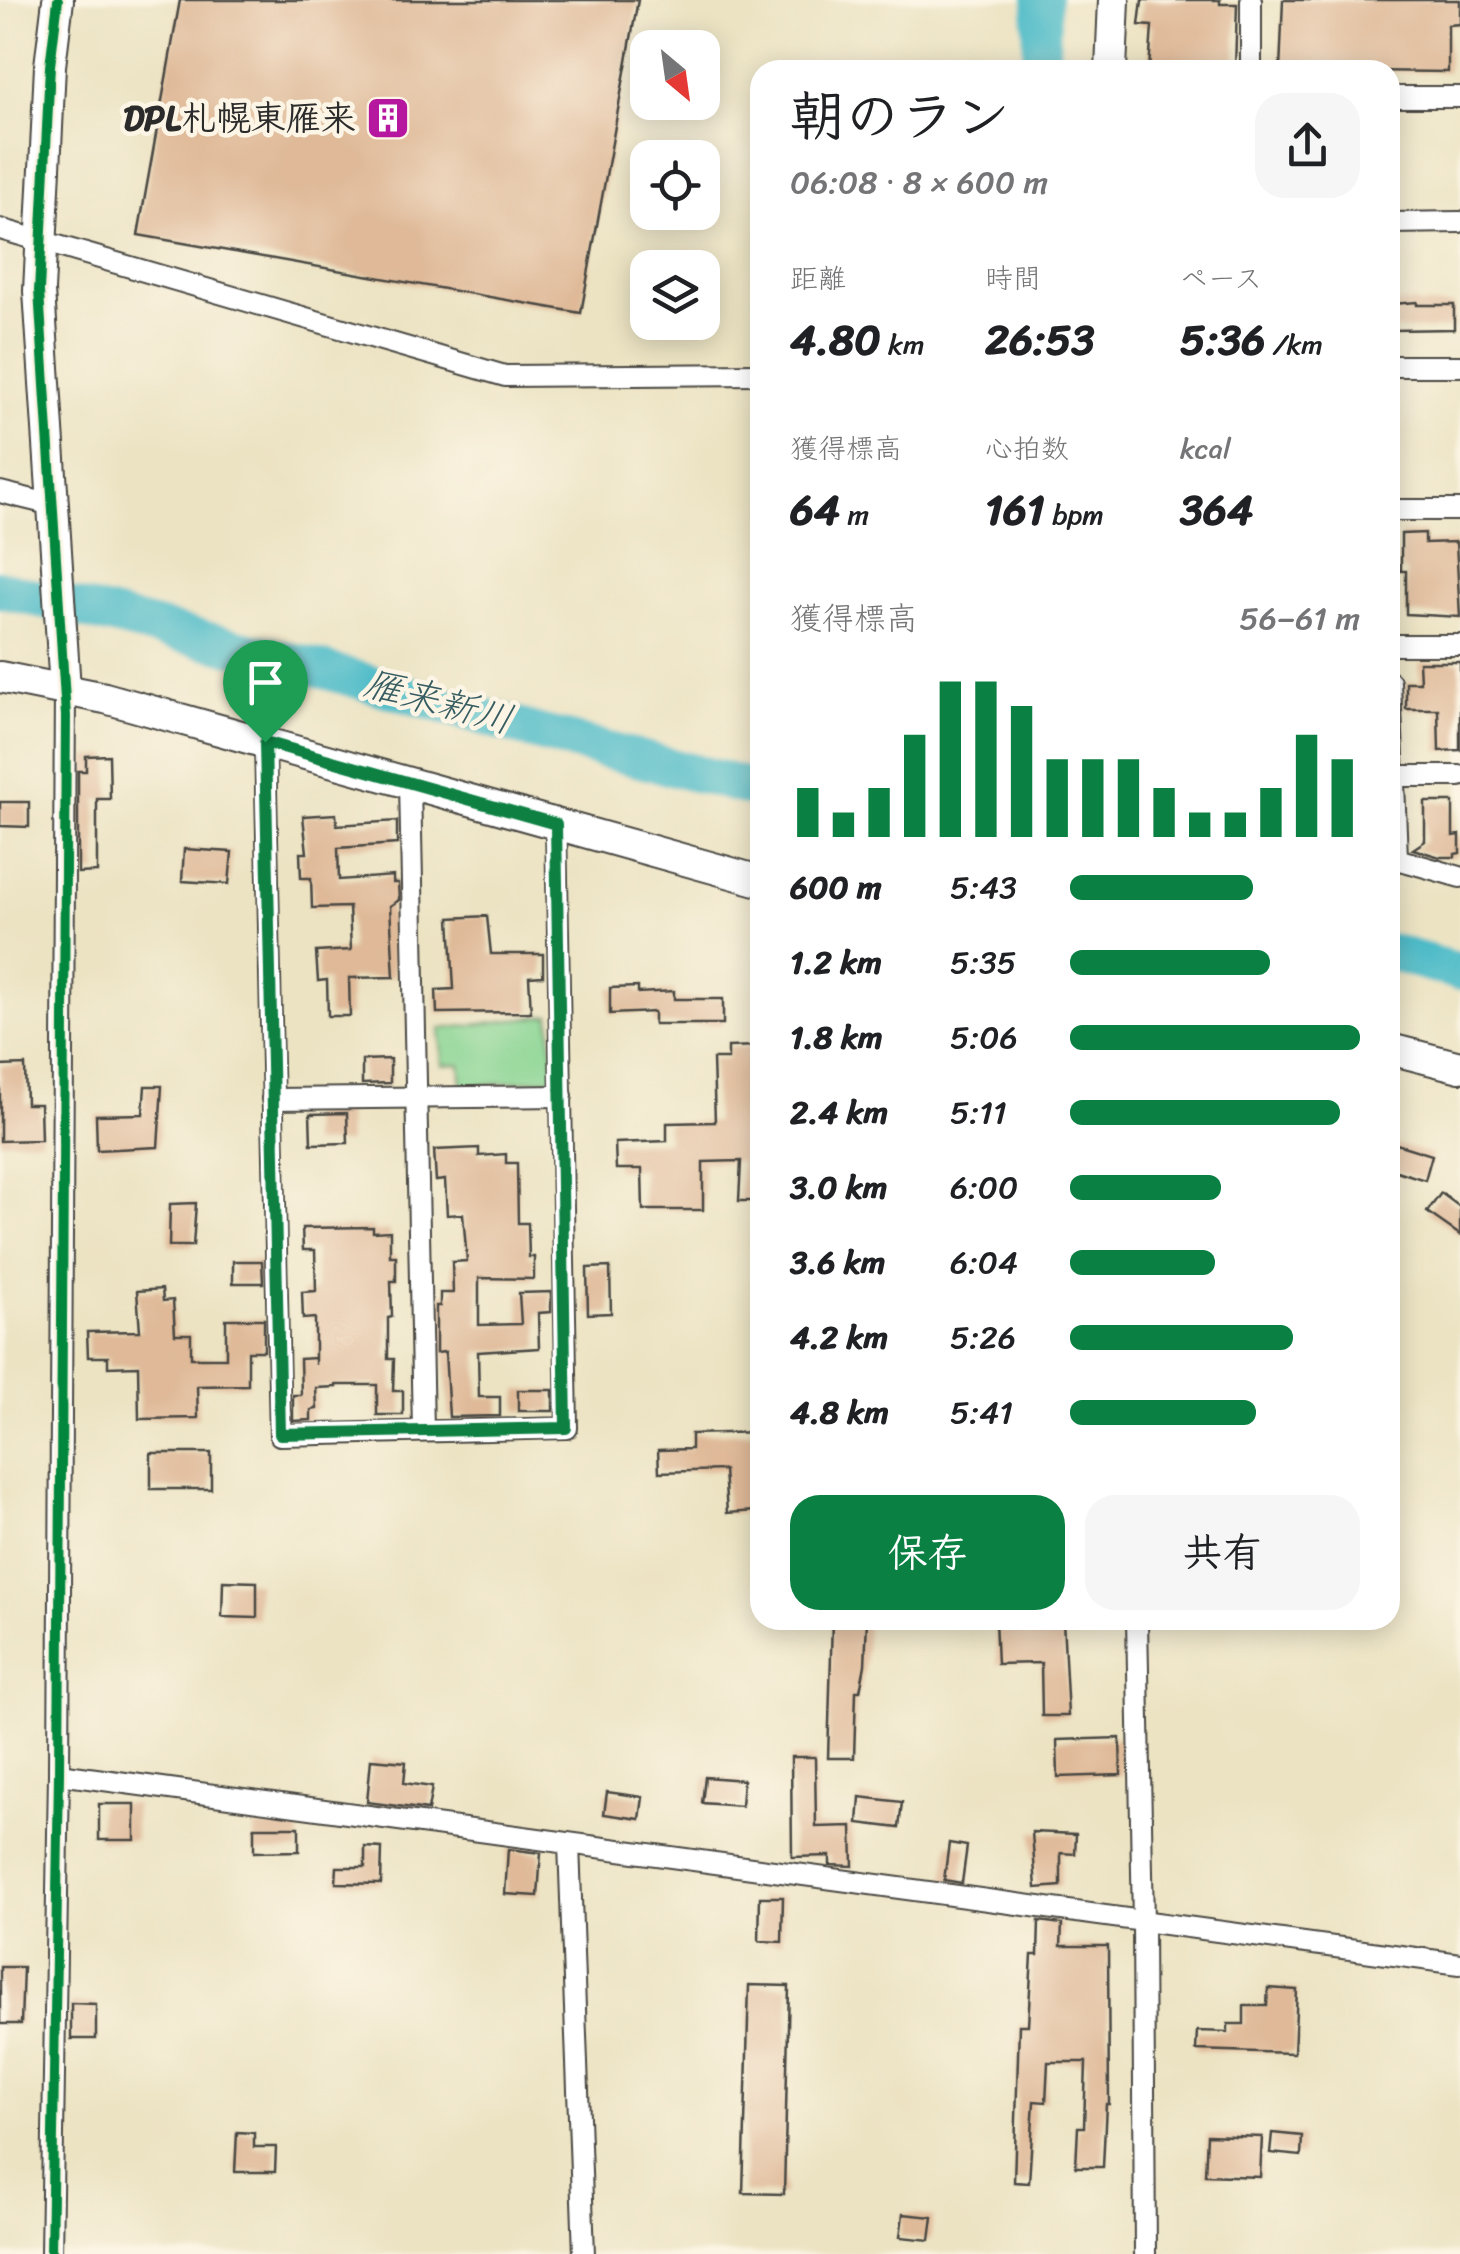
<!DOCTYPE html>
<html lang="ja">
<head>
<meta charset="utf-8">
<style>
  :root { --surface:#fff; --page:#f6f6f6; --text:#202124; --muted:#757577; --accent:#0b8043 }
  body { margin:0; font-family:Sriracha,"Klee One",sans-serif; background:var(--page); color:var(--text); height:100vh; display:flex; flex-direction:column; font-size:38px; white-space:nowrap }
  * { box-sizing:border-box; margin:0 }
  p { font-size:32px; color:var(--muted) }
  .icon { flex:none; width:55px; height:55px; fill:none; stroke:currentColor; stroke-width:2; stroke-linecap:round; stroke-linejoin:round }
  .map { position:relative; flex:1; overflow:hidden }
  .drawer { position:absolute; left:750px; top:60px; width:650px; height:1570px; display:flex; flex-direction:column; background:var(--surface); border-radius:30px; box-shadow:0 5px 25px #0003 }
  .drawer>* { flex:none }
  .needle { width:65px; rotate:151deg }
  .tools { position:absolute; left:630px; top:30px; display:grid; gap:20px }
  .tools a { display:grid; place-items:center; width:90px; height:90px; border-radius:20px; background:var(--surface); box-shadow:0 5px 25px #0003; font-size:50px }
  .pin { position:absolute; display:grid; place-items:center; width:85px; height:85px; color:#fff; margin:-102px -42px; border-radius:50% 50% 50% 0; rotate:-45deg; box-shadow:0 0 10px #0007 }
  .pin .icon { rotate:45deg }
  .round { display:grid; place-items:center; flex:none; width:105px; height:105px; border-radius:30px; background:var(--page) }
  .summary { display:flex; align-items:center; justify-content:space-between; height:170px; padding:0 40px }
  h1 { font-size:55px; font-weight:700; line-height:75px }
  .stats { display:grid; grid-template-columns:repeat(3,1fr); gap:15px; height:170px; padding:10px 40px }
  .stats div { display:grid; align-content:center }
  .stats b { font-size:42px; font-weight:700 }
  .stats small { font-size:28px; font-weight:400 }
  .stats p { font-size:28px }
  .chart { height:280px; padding:20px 40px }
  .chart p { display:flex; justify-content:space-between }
  .chart svg { width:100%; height:180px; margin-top:10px; stroke:var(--accent); stroke-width:6 }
  .primary-button { display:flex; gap:20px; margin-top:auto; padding:20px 40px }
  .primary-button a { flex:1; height:115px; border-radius:30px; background:var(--accent); color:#fff; font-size:40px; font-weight:700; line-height:115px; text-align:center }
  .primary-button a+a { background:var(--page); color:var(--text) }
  ul { padding:0 40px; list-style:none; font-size:32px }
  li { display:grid; grid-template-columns:160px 120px 1fr; align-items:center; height:75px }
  li i { height:25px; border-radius:12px; background:var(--accent) }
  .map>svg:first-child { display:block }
  .green { fill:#88d492; stroke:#5a805e; stroke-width:2.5 }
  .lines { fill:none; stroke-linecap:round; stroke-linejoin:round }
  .river { stroke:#4ebbc8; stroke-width:38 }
  .building { fill:#dfb998 }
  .street-casing { stroke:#484742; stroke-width:24 }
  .secondary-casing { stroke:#484742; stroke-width:34 }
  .street { stroke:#fff; stroke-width:20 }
  .secondary { stroke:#fff; stroke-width:30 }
  .cycleway-casing { stroke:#fcf5e5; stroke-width:16 }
  .cycleway { stroke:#00873e; stroke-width:10 }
  .route-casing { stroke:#fff; stroke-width:20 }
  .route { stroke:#0b8043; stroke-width:12 }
  .labels { text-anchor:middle; stroke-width:9; stroke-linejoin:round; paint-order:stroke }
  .poi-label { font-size:35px; font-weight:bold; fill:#2b2b2b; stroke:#fcf5e5; text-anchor:end }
  .water-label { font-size:38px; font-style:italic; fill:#375d62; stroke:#fcf5e5 }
</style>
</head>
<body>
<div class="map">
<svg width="1460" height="2254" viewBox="0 0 1460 2254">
  <rect width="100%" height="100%" fill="#fcf5e5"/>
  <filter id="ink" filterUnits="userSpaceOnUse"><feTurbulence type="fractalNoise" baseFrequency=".01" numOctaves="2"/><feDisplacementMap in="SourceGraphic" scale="20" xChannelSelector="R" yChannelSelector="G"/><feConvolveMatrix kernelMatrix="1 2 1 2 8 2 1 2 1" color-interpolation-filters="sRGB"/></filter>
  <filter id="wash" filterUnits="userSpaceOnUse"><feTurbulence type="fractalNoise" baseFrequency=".0048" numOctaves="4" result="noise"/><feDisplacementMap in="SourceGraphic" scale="40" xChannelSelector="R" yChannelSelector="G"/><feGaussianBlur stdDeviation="2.25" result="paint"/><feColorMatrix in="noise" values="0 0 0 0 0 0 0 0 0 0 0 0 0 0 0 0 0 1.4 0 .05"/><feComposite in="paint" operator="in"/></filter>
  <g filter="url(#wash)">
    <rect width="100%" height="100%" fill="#ece3c3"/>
    <polygon class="green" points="550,1015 554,1078 462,1087 460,1064 442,1065 440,1029"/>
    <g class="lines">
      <g class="river">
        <polyline points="1041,70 1042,0"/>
        <polyline points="0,589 314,667 543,734 760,790"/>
        <polyline points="1390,952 1460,972"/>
      </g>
    </g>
    <g id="blocks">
      <g class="building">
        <polygon points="180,0 638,0 581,313 138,235"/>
        <polygon points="1142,0 1220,0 1220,4 1237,4 1235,70 1149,70 1152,26 1139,25"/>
        <polygon points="1283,0 1460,0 1460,24 1448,25 1448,72 1280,70"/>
        <polygon points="1417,302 1417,305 1454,305 1454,329 1393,330 1392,304"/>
        <polygon points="1425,533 1425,543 1456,542 1460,617 1406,614 1406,571 1401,571 1401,534"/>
        <polygon points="1419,662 1460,662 1460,750 1439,751 1438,709 1406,709 1406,682 1420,682"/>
        <polygon points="109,755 110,799 97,799 97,872 78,873 78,771 86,771 86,756"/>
        <polygon points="0,802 29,802 29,827 0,826"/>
        <polygon points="1425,802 1453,802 1453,836 1460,835 1460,853 1455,854 1455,857 1440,857 1413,849 1425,841"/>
        <polygon points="336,814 337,825 397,821 397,844 338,848 339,880 393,876 393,883 398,883 399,900 390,906 394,977 349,978 350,1016 328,1016 327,980 318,981 316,952 351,950 349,907 312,908 311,878 301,878 300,853 307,853 303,816"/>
        <polygon points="184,849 232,852 229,884 182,881"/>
        <polygon points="487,916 491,954 543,954 543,976 529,977 531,1012 437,1013 436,990 454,989 450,918"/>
        <polygon points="638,987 638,993 674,991 674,999 723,999 723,1024 654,1024 654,1012 610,1014 610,988"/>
        <polygon points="760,1046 760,1201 739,1201 741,1161 703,1162 703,1210 643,1210 642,1169 616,1169 615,1143 667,1141 667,1123 715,1122 713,1059 728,1059 728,1047"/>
        <polygon points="390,1059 390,1083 362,1084 362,1060"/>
        <polygon points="25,1065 26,1104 40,1104 41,1140 0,1141 0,1066"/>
        <polygon points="145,1086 162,1086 158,1147 97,1150 96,1115 143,1114"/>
        <polygon points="347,1113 348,1143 311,1144 310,1114"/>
        <polygon points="1390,1142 1432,1155 1425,1180 1390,1169"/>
        <polygon points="479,1148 479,1156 506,1154 506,1163 517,1163 518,1223 528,1223 529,1257 534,1257 534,1279 479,1278 479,1325 521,1324 519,1293 551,1292 551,1312 538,1313 539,1348 478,1352 479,1397 500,1397 500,1416 449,1417 445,1352 436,1353 436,1306 440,1306 440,1293 453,1293 452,1262 467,1261 463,1214 447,1215 445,1180 436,1181 434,1150"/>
        <polygon points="1441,1193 1460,1207 1460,1235 1427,1212"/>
        <polygon points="196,1203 193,1246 169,1246 170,1204"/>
        <polygon points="373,1227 373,1232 390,1231 390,1256 396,1256 396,1281 391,1281 392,1317 388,1318 388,1359 394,1359 393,1391 403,1391 403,1415 377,1415 377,1385 336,1385 336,1387 316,1388 317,1409 311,1410 311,1420 293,1421 293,1395 301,1395 300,1359 315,1358 315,1365 315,1318 303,1319 302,1292 316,1291 315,1250 303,1250 302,1228"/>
        <polygon points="233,1261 262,1261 263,1283 233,1283"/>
        <polygon points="610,1267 611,1313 588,1314 587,1268"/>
        <polygon points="162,1289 163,1301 173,1300 175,1334 191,1334 191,1358 226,1358 226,1319 264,1319 264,1351 248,1351 248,1385 197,1386 198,1418 139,1419 138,1366 108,1367 108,1357 88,1357 87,1332 140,1331 137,1291"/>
        <rect x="518" y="1390" width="35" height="21"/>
        <polygon points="760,1432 760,1469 753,1469 756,1511 727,1513 724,1470 659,1472 658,1450 691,1449 691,1434"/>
        <rect x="151" y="1453" width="60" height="36"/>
        <polygon points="223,1581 257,1582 257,1618 222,1617"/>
        <polygon points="832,1620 867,1620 865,1665 860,1691 856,1691 854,1758 828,1758"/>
        <polygon points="995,1620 1063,1620 1068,1716 1042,1716 1041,1663 997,1664"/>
        <polygon points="1120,1738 1121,1775 1058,1777 1057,1740"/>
        <polygon points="791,1757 815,1757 816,1827 852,1826 853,1866 830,1865 830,1856 792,1857"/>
        <polygon points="371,1759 406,1762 404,1783 432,1787 428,1810 367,1802"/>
        <polygon points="705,1777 743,1780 741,1806 702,1803"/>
        <polygon points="607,1792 643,1797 640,1819 604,1814"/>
        <polygon points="860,1797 902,1802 899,1828 858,1823"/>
        <rect x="99" y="1804" width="36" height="36"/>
        <polygon points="254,1827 299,1827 299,1851 254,1852"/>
        <polygon points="1032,1832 1076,1834 1075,1854 1061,1853 1061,1886 1036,1888"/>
        <polygon points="949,1843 967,1846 962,1883 944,1880"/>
        <polygon points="365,1847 382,1848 381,1884 336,1883 337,1867 365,1867"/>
        <polygon points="508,1849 541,1853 538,1896 505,1894"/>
        <polygon points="760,1897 783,1897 782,1942 759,1941"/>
        <polygon points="1039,1921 1062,1924 1061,1946 1108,1946 1109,2104 1106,2104 1103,2167 1076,2167 1078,2127 1084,2127 1086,2062 1048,2062 1046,2102 1034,2101 1029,2183 1014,2182 1019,2025 1028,2025 1032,1955 1038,1955"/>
        <polygon points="0,1967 23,1967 21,2024 0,2024"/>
        <polygon points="749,1985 789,1986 784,2194 743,2193"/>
        <polygon points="1268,1988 1297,1990 1294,2053 1196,2050 1197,2031 1228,2032 1228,2024 1244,2024 1244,2006 1267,2006"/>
        <polygon points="71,2003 96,2004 96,2039 71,2039"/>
        <polygon points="237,2132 254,2133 254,2147 276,2147 275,2172 235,2172"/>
        <polygon points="1272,2133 1302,2136 1301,2156 1270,2153"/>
        <polygon points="1207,2135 1262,2137 1260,2177 1205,2175"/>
        <polygon points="903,2214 933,2217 930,2240 900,2237"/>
      </g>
    </g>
  </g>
  <g filter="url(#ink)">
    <use href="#blocks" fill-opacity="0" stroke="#484742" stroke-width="2.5"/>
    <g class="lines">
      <g class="street-casing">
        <g id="street">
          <polyline points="1251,70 1251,0"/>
          <polyline points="1390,97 1460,97"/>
          <polyline points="1390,223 1460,222"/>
          <polyline points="0,229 505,376 760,374"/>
          <polyline points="1390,366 1460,366"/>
          <polyline points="0,492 53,505"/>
          <polyline points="1390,510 1460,510"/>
          <polyline points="1390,645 1460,645"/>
          <polyline points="1390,682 1397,858"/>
          <polyline points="265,743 280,1435 567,1428 556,824"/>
          <polyline points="1395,776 1460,776"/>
          <polyline points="410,783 423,1431"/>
          <polyline points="1390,857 1460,877"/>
          <polyline points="272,1099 562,1096"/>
          <polyline points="1137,1620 1143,1922 1145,2254"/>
          <polyline points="59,1774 1460,1964"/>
          <polyline points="569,1844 584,2254"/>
          <polyline points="51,2254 59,1774 65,689"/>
        </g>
      </g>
      <g class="secondary-casing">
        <g id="secondary">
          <polyline points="58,0 50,66 39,291 65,689"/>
          <polyline points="1111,70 1114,0"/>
          <polyline points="0,677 105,698 760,881"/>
          <polyline points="1390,1049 1460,1067"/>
        </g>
      </g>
      <use href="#street" class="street"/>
      <use href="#secondary" class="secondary"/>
      <g class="cycleway-casing">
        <g id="cycleway">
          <polyline points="265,743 280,1435 567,1428 556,824"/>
          <polyline points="51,2254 59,1774 66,716 39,291 50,66 58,0"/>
        </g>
      </g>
      <use href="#cycleway" class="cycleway"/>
    </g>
  </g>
  <g class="lines" filter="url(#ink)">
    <g class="route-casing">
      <polygon id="route" points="265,742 556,824 566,1428 280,1434"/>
    </g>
    <use href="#route" class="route"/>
  </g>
  <defs>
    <g id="building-square" transform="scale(2.25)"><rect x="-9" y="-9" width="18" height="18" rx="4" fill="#b5179e" stroke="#fcf5e5"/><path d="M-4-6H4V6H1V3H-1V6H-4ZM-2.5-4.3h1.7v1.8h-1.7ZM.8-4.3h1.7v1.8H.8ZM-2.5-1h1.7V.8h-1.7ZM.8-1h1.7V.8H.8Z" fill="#fff"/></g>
  </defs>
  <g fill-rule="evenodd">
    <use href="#building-square" x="388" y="118"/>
  </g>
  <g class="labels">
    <g class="poi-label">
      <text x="356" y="130">DPL札幌東雁来</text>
    </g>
    <g class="water-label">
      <text transform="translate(439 701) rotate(15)" y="13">雁来新川</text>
    </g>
  </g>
</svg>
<div class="tools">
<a><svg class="needle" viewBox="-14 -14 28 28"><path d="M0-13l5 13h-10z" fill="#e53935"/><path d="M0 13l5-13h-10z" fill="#757577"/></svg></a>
<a><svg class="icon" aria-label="locate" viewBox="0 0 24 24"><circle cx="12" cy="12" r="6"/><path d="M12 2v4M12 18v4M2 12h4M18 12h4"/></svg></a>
<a><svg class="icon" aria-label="layers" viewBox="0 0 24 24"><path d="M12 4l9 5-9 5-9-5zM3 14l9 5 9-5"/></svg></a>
</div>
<div class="pin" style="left:265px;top:742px;background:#1e9e55"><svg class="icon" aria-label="arrive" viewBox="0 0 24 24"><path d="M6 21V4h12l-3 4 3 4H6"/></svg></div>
<section class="drawer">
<div class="summary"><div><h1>朝のラン</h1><p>06:08 · 8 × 600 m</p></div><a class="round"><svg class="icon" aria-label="share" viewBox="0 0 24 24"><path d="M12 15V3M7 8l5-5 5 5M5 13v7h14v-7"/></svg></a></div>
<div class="stats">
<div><p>距離</p><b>4.80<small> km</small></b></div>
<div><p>時間</p><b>26:53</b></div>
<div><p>ペース</p><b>5:36<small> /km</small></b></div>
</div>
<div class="stats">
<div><p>獲得標高</p><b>64<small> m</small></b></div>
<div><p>心拍数</p><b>161<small> bpm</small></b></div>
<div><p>kcal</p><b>364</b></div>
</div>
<div class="chart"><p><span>獲得標高</span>56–61 m</p>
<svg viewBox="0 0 160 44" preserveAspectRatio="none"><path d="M5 44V32M15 44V38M25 44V32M35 44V19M45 44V6M55 44V6M65 44V12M75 44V25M85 44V25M95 44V25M105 44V32M115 44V38M125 44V38M135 44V32M145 44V19M155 44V25"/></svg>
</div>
<ul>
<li><b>600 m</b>5:43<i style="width:63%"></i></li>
<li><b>1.2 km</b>5:35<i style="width:69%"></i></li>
<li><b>1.8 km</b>5:06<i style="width:100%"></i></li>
<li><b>2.4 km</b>5:11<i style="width:93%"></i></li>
<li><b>3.0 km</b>6:00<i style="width:52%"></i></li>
<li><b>3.6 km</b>6:04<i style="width:50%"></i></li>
<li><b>4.2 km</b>5:26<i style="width:77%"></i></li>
<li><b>4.8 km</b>5:41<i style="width:64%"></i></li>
</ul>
<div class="primary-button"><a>保存</a><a>共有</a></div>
</section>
</div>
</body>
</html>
